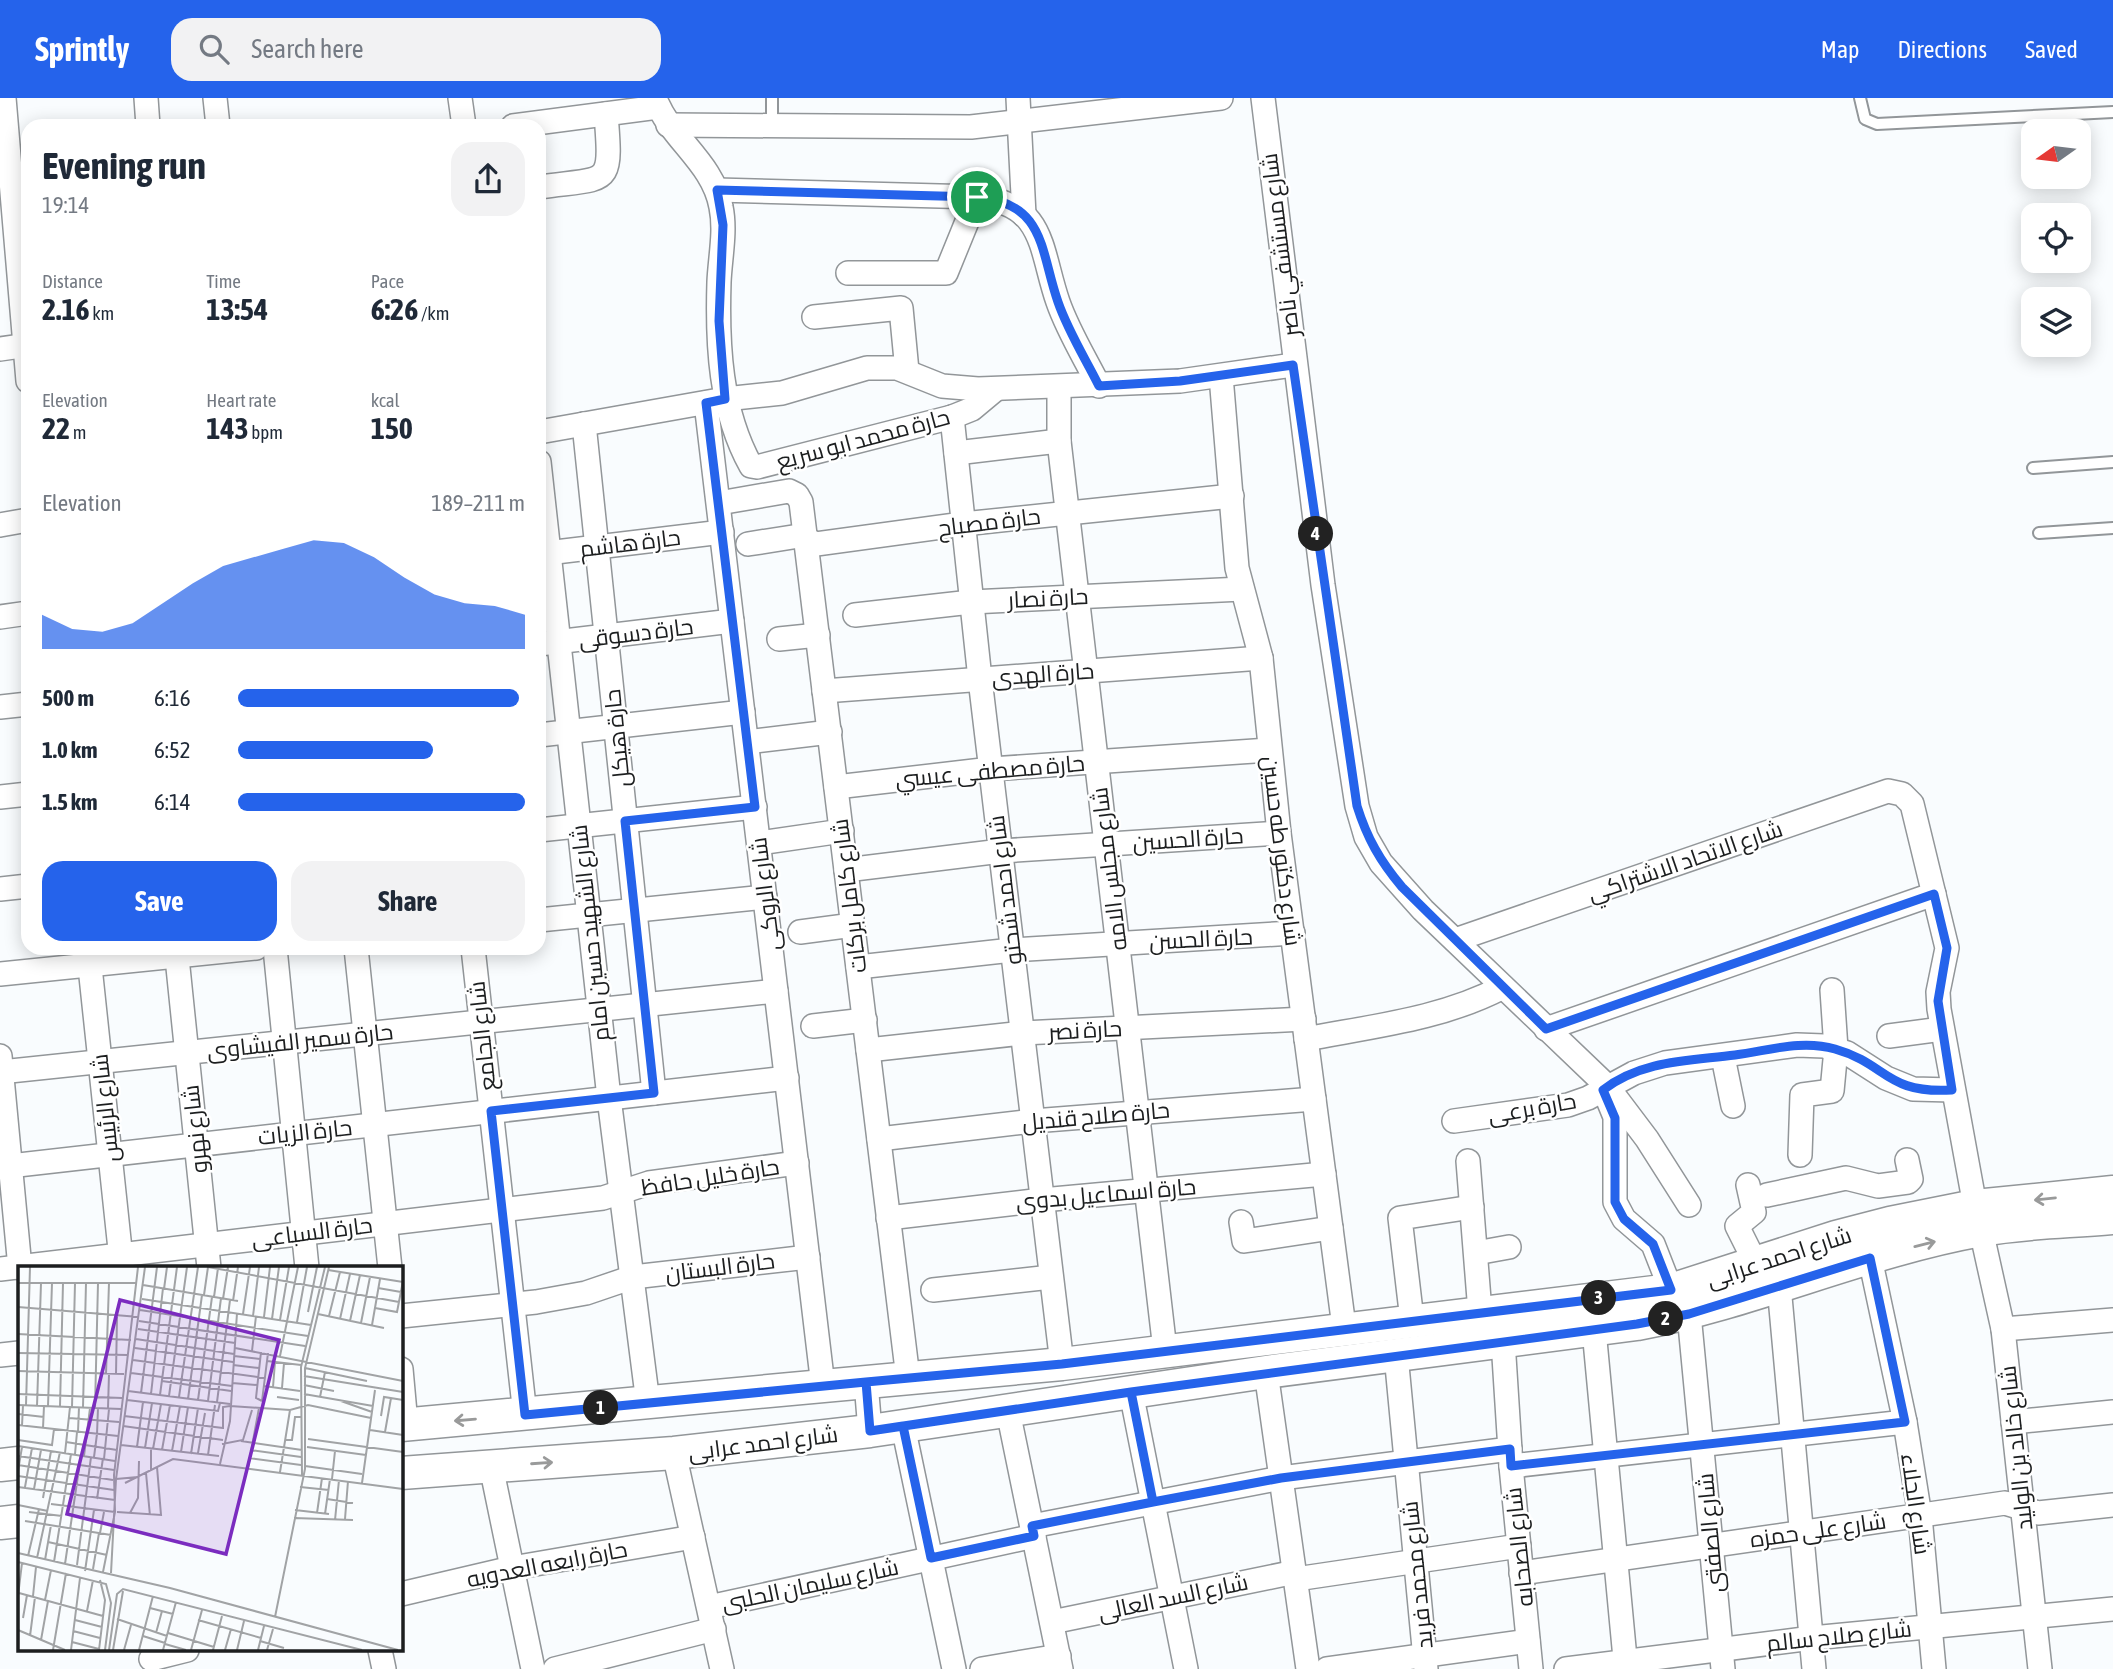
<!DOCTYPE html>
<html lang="en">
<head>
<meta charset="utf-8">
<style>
  :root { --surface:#fff; --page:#f2f2f3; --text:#1f2937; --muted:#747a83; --accent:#2563eb }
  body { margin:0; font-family:"Asap Condensed",Cairo,sans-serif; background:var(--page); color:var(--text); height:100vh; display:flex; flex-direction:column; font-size:26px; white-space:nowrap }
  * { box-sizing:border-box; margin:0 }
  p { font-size:23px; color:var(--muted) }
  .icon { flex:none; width:38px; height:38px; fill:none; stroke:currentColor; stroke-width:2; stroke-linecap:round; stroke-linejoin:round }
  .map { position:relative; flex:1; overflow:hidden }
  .sheet { position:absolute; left:21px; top:21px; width:525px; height:836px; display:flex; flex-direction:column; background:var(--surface); border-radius:21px; box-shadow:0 4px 18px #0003 }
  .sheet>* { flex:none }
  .needle { width:46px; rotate:256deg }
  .controls { position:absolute; left:2021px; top:21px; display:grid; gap:14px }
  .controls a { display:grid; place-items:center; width:70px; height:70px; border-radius:14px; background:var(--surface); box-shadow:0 4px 18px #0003; font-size:35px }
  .pin { position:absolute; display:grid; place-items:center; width:60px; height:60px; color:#fff; margin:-30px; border:4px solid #fff; border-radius:50%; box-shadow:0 2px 7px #0007 }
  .km { position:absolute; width:35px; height:35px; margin:-18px; border-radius:50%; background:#222; color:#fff; font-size:19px; line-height:35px; text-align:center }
  .round { display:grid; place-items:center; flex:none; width:74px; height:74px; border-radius:21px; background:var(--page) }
  .head { display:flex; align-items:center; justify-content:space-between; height:119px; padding:0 21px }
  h1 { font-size:38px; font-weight:700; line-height:52px }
  .metrics { display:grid; grid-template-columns:repeat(3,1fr); gap:10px; height:119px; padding:7px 21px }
  .metrics div { display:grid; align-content:center }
  .metrics b { font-size:30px; font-weight:700 }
  .metrics small { font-size:19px; font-weight:400 }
  .metrics p { font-size:19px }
  .chart { height:196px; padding:14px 21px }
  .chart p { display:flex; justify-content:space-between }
  .chart svg { width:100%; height:126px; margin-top:7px; fill:var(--accent); opacity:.7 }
  .action { display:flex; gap:14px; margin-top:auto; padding:14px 21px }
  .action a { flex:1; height:80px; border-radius:21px; background:var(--accent); color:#fff; font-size:28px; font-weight:700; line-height:80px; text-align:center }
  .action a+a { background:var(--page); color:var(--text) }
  ul { padding:0 21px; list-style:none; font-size:23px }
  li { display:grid; grid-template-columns:112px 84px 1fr; align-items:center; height:52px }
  li i { height:18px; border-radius:9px; background:var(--accent) }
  header { display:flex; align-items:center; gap:42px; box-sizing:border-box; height:98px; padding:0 35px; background:var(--accent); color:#fff }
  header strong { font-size:33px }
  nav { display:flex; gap:38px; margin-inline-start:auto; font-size:24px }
  .search { width:490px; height:63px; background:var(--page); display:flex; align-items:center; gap:18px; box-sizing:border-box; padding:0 24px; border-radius:21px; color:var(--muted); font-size:26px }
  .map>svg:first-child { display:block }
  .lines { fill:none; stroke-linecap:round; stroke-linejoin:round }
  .lane-casing { stroke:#929699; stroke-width:14 }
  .street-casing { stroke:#929699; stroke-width:26 }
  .secondary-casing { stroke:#929699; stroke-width:35 }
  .lane { stroke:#fff; stroke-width:10 }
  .street { stroke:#fff; stroke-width:23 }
  .secondary { stroke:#fff; stroke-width:32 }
  .oneway { stroke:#999a9a }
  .route-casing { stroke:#fff; stroke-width:14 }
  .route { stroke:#2563eb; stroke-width:9 }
  .labels { text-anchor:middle; stroke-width:5; stroke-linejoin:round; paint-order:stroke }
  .street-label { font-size:23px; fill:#1c1e1f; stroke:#fff }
  .inset-road { fill:none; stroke:#a1a3a5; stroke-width:2 }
  .view { fill:#7b2cbf; fill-opacity:0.15; stroke:#7b2cbf; stroke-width:3.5 }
  .inset-edge { fill:none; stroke:#1c1e1f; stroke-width:3.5 }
</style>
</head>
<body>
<header>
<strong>Sprintly</strong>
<div class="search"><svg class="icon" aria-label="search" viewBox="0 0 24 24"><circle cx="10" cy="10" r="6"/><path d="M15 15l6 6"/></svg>Search here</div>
<nav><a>Map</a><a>Directions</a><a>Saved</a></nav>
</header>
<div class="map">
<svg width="2113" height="1571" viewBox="0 0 2113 1571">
  <rect width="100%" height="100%" fill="#f9fcfe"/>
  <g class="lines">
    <g class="lane-casing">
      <g id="lane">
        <polyline points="1860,0 1865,21 1877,26 2113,14"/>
        <polyline points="772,28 772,0"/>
        <polyline points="2033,370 2113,364"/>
        <polyline points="2039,435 2113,430"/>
      </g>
    </g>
    <g class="street-casing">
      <g id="street">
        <polyline points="4,0 28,283"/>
        <polyline points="146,0 148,28"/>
        <polyline points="215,0 218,28"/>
        <polyline points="460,0 464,28"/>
        <path d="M655,0C670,41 713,64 721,109C726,133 720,160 719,184C717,247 720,312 751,368L757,369L952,319L972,311L996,291"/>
        <polyline points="1018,0 1024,117"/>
        <polyline points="1263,0 1323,487 1357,708 1366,739 1381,765 1423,812 1607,988 1647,1041 1689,1107"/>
        <polyline points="668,27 971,29 1221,0"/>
        <polyline points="513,28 658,9"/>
        <path d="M539,89C610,79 612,91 606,16"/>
        <path d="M717,92L977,99C1046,105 1040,153 1058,204C1068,233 1085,260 1099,288"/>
        <polyline points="848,175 946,175 977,99"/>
        <polyline points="814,219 901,210 907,273"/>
        <polyline points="0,251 28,247"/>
        <polyline points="1221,278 1237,470 1261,560 1279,735 1344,1229"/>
        <polyline points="1059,289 1059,343 1165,1252"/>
        <polyline points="706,305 823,1288"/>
        <polyline points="952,319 980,581 1062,1266"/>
        <polyline points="584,326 654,995"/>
        <polyline points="539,334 725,301 782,295 867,270 897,270 942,288 978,291 1180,283 1293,267"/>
        <polyline points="956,355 1059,343"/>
        <polyline points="539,364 609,1000 648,1305"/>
        <polyline points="719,405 789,393 797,397 801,404 908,1280"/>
        <polyline points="0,427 28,422"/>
        <polyline points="748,446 799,438 816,446 963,426 1232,398"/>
        <polyline points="539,456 722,434"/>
        <polyline points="855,517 971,504 1242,491"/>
        <polyline points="0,519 28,515"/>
        <polyline points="779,541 818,537"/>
        <polyline points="539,546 732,523"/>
        <polyline points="824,593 1261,560"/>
        <polyline points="0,609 28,606"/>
        <polyline points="539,637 743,614"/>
        <polyline points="747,644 830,634"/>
        <polyline points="836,689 991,671 1269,652"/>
        <polyline points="0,699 28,696"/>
        <polyline points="539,732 755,709"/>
        <polyline points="759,745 842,733"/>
        <polyline points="846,772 1001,753 1279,735"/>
        <polyline points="0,791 28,788"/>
        <polyline points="539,822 765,799"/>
        <polyline points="800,834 853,827"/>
        <polyline points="1455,842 1888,693 1902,696 1912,706 1947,850 1938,894 1939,911 1975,1108"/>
        <polyline points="88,850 122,1170"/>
        <polyline points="176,850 209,1170"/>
        <polyline points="275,850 307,1170"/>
        <polyline points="356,850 390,1170"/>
        <polyline points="473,850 525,1317"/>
        <polyline points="858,869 1012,852 1293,835"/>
        <polyline points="0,876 256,850"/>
        <polyline points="813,928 865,922"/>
        <polyline points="1546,931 1934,796"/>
        <polyline points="1889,938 1942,931"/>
        <path d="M1306,941C1374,928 1442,921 1503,889"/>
        <polyline points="868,952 1023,935 1304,921"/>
        <polyline points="0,958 20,1170"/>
        <polyline points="1723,959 1733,1008"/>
        <polyline points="0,974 776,893"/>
        <polyline points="1606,997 1615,1019 1615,1104 1624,1121 1653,1146 1671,1192"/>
        <polyline points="1454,1023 1568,1007 1588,1000 1634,975 1665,965 1797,947 1824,948 1847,955 1886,980 1913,991 1952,992"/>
        <polyline points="879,1041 1033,1023 1314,1001"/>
        <polyline points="1800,1057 1802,997 1832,993 1836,951 1832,892"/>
        <polyline points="1468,1063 1480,1214"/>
        <polyline points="0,1069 787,980"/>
        <polyline points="1748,1087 1754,1114 1737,1128 1755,1164"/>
        <polyline points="1767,1097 1846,1080 1878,1088 1908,1084 1911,1081 1907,1062"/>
        <polyline points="888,1120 1042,1102 1324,1076"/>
        <polyline points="1241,1124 1244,1143 1331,1130"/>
        <polyline points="1981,1132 2003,1231 2040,1571"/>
        <polyline points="1476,1155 1509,1149"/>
        <polyline points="1870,1160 1905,1324 1920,1418 1934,1571"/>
        <polyline points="0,1171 603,1100 649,1085 797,1065"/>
        <polyline points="1779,1188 1814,1571"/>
        <polyline points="933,1192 1051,1179"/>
        <polyline points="1689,1216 1723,1571"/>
        <polyline points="401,1218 536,1204 586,1195 633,1179 808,1159"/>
        <polyline points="1412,1222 1400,1120 1472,1109"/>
        <polyline points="2003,1231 2113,1222"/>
        <polyline points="1594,1232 1626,1571"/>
        <polyline points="1503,1243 1511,1368 1531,1571"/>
        <polyline points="0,1257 19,1255"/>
        <polyline points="1396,1257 1426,1571"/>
        <polyline points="401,1271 406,1326"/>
        <polyline points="1266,1274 1308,1571"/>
        <polyline points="866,1284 870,1333"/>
        <polyline points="1131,1294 1186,1571"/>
        <polyline points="1008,1313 1061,1571"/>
        <polyline points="2013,1324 2113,1314"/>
        <polyline points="903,1328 954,1571"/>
        <polyline points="674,1355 722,1571"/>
        <polyline points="491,1368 533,1571"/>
        <polyline points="1511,1368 1905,1324"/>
        <polyline points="1032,1428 1281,1380 1510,1351"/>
        <polyline points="1521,1475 2005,1405 2038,1415 2113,1407"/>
        <polyline points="1296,1481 1519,1448"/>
        <polyline points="401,1496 512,1470 693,1439"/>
        <polyline points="709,1509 1034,1438"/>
        <polyline points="1052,1524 1295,1474"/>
        <polyline points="380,1552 384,1571"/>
        <polyline points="151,1561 187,1552"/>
        <polyline points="555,1571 714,1531"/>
        <polyline points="982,1571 1059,1558"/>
        <polyline points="1327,1571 1528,1543"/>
        <polyline points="1566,1571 1812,1540 2113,1511"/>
      </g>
    </g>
    <g class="secondary-casing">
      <g id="secondary">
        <polyline points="401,1327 1062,1266 1671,1192 1836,1139 1890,1125 1975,1108 2113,1094"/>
        <polyline points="0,1367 19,1365"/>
        <path d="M401,1375L674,1355L870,1333L1266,1274L1637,1226C1754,1204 1864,1153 1981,1132C2024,1124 2069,1124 2113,1120"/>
        <polyline points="0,1425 19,1423"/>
      </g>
    </g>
    <use href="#lane" class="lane"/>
    <use href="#street" class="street"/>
    <use href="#secondary" class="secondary"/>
  </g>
  <defs><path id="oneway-shaft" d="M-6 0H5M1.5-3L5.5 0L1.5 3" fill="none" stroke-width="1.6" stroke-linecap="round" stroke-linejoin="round" transform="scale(1.75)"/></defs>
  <g class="oneway">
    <use href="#oneway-shaft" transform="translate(2045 1101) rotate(174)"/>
    <use href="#oneway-shaft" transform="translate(1925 1146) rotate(-14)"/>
    <use href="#oneway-shaft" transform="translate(465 1322) rotate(175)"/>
    <use href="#oneway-shaft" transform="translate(542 1365) rotate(-4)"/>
  </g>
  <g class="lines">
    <g class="route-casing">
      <path id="route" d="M977,99L717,92L723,127L719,223L725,301L706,305L755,709L625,723L654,995L491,1013L525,1317L866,1284L870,1333L1131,1294L1153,1404L1281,1380L1510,1351L1511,1368L1905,1324L1870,1160L1689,1216L1637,1226L1131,1294L1153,1404L1032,1428L1034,1438L931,1460L903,1328L870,1333L866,1284L1062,1266L1671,1192L1653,1146L1624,1121L1615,1104V1020L1603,992C1642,962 1689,963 1735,957C1768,953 1801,941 1835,951C1888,966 1885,996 1952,992L1938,903L1947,850L1934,796L1546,931L1402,789C1380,763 1367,740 1357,708L1293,267L1180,283L1099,288C1085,260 1068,233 1058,204C1040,153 1046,105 977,99"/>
    </g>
    <use href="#route" class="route"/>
  </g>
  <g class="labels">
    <g class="street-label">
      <text transform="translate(1280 147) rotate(-97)" y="8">شارع مستشفي ناصر</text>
      <text transform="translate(863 341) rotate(-15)" y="8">حارة محمد ابو سريع</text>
      <text transform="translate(989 424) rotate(-7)" y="8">حارة مصباح</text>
      <text transform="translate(630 445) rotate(-7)" y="8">حارة هاشم</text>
      <text transform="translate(1048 500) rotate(-3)" y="8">حارة نصار</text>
      <text transform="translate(636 535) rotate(-7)" y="8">حارة دسوقى</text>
      <text transform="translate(1043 576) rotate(-4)" y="8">حارة الهدى</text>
      <text transform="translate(617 640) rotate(-96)" y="8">حارة هيكل</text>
      <text transform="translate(990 673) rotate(-5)" y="8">حارة مصطفى عيسي</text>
      <text transform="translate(1188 741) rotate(-4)" y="8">حارة الحسين</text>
      <text transform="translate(1282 753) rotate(83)" y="8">شارع دكتور طه حسين</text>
      <text transform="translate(1685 763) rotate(-19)" y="8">شارع الاتحاد الاشتراكي</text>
      <text transform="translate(1109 771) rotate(-97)" y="8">شارع مجلس الامه</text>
      <text transform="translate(1005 792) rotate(-97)" y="8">شارع احمد شحتو</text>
      <text transform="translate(765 796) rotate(-97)" y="8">شارع الروكى</text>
      <text transform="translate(849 798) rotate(-97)" y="8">شارع كامل بركات</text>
      <text transform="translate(590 835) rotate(-96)" y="8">شارع الشهيد حسين امام</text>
      <text transform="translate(1201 841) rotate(-3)" y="8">حارة الحسن</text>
      <text transform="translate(1085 932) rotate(-3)" y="8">حارة نصر</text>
      <text transform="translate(482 938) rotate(-96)" y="8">شارع الجامع</text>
      <text transform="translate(300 943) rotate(-6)" y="8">حارة سمير الفيشاوى</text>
      <text transform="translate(105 1010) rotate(-96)" y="8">شارع الرئيس</text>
      <text transform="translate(1532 1010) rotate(-10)" y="8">حارة برعى</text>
      <text transform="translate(1096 1018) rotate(-5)" y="8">حارة صلاح قنديل</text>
      <text transform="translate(195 1031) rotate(-96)" y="8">شارع نهرو</text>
      <text transform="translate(305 1034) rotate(-6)" y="8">حارة الزيات</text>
      <text transform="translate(710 1079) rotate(-9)" y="8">حارة خليل حافظ</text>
      <text transform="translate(1106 1096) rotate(-5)" y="8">حارة اسماعيل بدوى</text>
      <text transform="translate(312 1134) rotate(-7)" y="8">حارة السباعى</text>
      <text transform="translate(1779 1159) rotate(-18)" y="8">شارع احمد عرابى</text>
      <text transform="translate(720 1169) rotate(-7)" y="8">حارة البستان</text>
      <text transform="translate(763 1345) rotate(-7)" y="8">شارع احمد عرابى</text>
      <text transform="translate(2016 1350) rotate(-96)" y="8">شارع خالد بن الوليد</text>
      <text transform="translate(1916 1406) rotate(82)" y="8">شارع الجلاء</text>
      <text transform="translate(1818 1432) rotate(-8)" y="8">شارع على حمزه</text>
      <text transform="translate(1710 1435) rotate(-95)" y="8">شارع الصفتى</text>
      <text transform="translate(1519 1449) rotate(-96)" y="8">شارع الصحابه</text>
      <text transform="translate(547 1466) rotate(-11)" y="8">حارة رابعه العدويه</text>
      <text transform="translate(1417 1477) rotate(-96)" y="8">شارع محمد فريد</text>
      <text transform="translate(810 1487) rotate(-12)" y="8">شارع سليمان الحلبى</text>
      <text transform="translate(1173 1499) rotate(-12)" y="8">شارع السد العالى</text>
      <text transform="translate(1839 1538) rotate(-6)" y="8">شارع صلاح سالم</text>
    </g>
  </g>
  <g transform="translate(18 1168)">
    <rect width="385" height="385" fill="#f9fcfe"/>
    <path class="inset-road" d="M190,1L381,36M310,4L385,16M0,17H119M125,19L220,35M360,22L383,26M146,23L149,1M186,29L190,1M196,31L200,2M124,33L293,59M205,33L210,1M215,35L220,1M0,41L121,51M357,42L379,46L385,15M122,44L290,70M290,46L299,1M225,48L232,1M300,48L366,62M235,50L241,1M311,50L322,6M246,51L252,1M254,53L261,1M322,53L332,8M262,54L271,1M121,55L287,80M332,55L342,9M279,56L289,1M343,57L352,11M354,59L362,13M120,63L217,77M0,68L113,74M118,73L216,88M117,82L215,96M217,82L385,115M234,85L238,50M243,86L238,132L244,135M0,87L110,89M216,90L242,93M262,90L280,1M115,94L247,112M249,95L283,99M215,99L241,102M287,102L349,115M0,105L106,108M113,107L214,120M88,108L91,17M98,108L99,51M286,110L385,126M144,115L213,125M214,117L239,119M286,119L316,125M246,120L282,125M255,121L257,96M264,122L266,97M110,125L212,138M123,127L139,1M0,128L104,132M133,128L145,22M286,128L355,140M142,129L159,1M151,130L169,1M161,131L180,1M259,131L281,134M302,131L307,106M170,133L184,29M109,134L200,145L202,137M180,134L194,31M190,135L203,32M244,135L250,87M323,135L354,146M199,136L212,34M0,139L103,143M8,139L12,1M19,140L23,17M30,140L34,17M42,140L45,17M212,140L272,144L290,139L353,152M54,141L57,17M65,141L68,17M77,142L80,17M90,142L91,108M0,148L26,151M106,150L205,162M363,150L366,131L385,134M51,152L101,156M0,159L100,170M4,160L5,139M105,160L205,174M25,162L26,140M205,163V141L212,140M352,164L385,169M60,166L61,141M367,166L373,132M79,168L80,142M290,173L385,186M0,174L34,179L36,163M267,174H274L277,151H284M223,175L284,184M48,176L99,184M204,178L225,174L234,144M103,179L201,190M0,180L97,195M119,181L125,136M289,181L348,189M127,182L134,137M133,182V204M135,183L143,138M144,184L152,139M232,184L283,191M154,185L162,140M163,186L170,141M47,187L52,141M180,187L187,147M57,188L59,166M173,188L180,142M190,189L197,139M0,190L96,204M66,190L72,142M76,191L79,168M231,192L283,199M86,193L91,143M202,198L212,155L219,47M0,199L95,214M287,200L344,208M230,202L241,142M0,205L4,181M262,206L272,144M128,207L132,250M284,209L283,101L307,1M0,210L96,224M98,213L120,211M314,213L317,185M107,217L155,193L385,223M344,217L357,124M0,221L97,234M7,221L14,182M282,221L311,224M16,223L23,184M25,232L33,185M79,233L85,192M309,233L335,237M33,238L97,246M0,239L30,245M277,244L311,248M11,246L44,250M99,246L143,249L139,201M112,247L120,232L121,195M299,247L304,212M307,248L312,213M276,252L335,254M327,253L330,215M317,254L321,214M7,255L93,269M82,267L86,246M30,276L89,289M0,287L152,322L380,384M10,290L21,243M19,292L42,186M27,294L33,259M0,296L88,318L93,337L87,384M36,296L53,188M47,298L63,189M59,299L73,191M75,303L81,267M67,305L76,244M85,306L97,246L96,209L120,1M93,307L98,213L127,1M1,327L85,350M0,330L4,297M15,330L18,301M27,334L33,304M132,342L155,348M69,345L75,314M257,351L287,203V102L311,1M5,352L9,329M99,353L149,370M57,354L84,361M180,354L243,372M0,364L47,384M55,365L82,372M138,367L144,345M150,367L196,381M12,370L17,331M125,370L147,377M23,374L30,335M242,375L266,382M54,376L81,383M147,378L168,384M35,384L48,307M53,384L62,312M81,384L87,334L82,314M91,384L99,328L105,323L344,384M95,384L105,325M106,384L113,359M121,384L135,330M145,384L158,336M173,384L184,344M195,384L204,350M207,384L213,363M219,384L226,355M240,384L246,360M249,384L255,363"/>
    <path class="view" d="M102,34L261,74L208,288L49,248Z"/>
    <rect width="385" height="385" class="inset-edge"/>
  </g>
</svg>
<div class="controls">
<a><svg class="needle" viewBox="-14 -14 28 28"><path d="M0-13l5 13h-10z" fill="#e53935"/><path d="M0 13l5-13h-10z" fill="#747a83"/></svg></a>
<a><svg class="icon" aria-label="locate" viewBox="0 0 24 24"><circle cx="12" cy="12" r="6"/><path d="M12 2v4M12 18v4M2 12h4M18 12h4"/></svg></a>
<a><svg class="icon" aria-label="layers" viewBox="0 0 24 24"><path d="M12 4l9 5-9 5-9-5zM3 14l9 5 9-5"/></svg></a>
</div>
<div class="pin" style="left:977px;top:99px;background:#1e9e55"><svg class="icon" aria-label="arrive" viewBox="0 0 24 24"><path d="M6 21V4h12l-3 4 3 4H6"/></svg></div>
<b class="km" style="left:601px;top:1310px">1</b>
<b class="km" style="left:1666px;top:1221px">2</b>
<b class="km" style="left:1599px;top:1200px">3</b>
<b class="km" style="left:1316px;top:436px">4</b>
<section class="sheet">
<div class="head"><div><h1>Evening run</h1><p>19:14</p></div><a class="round"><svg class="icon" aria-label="share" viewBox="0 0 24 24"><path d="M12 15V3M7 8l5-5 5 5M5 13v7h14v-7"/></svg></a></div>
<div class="metrics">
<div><p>Distance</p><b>2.16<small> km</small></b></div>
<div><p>Time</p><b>13:54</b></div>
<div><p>Pace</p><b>6:26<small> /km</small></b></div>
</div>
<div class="metrics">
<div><p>Elevation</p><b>22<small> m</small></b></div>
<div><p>Heart rate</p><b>143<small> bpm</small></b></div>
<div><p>kcal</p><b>150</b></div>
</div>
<div class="chart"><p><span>Elevation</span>189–211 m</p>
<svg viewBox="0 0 160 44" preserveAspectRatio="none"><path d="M0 44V32L10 37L20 38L30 35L40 28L50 21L60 15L70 12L80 9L90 6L100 7L110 12L120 19L130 25L140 28L150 29L160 32V44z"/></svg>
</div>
<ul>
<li><b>500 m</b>6:16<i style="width:98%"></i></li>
<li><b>1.0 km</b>6:52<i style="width:68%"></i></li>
<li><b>1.5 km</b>6:14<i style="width:100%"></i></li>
</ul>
<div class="action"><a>Save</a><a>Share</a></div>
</section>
</div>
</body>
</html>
